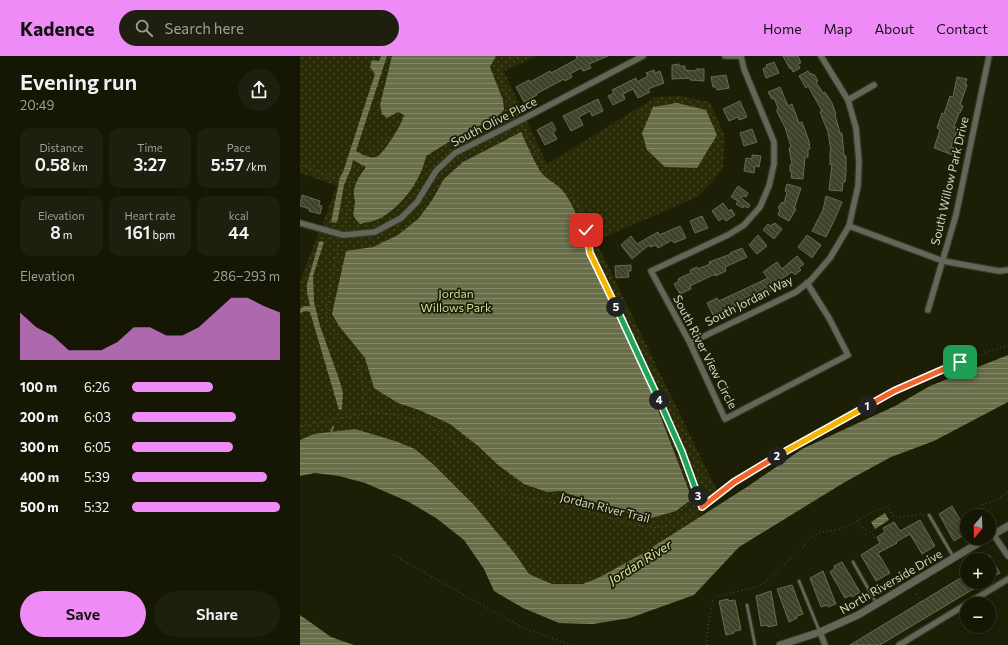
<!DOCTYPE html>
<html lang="en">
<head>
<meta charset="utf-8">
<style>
  :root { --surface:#151604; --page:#1e1f0e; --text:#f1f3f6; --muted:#9d9f9a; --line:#343526; --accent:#ee8bf7 }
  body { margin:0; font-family:Commissioner,sans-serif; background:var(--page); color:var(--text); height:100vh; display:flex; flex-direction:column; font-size:15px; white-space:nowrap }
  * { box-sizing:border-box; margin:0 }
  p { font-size:13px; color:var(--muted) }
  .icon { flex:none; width:22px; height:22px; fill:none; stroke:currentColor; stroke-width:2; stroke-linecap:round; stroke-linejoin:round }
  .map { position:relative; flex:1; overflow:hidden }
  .sheet { display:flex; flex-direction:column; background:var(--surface); width:300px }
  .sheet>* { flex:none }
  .needle { width:26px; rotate:199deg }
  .controls { position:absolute; left:660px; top:453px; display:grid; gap:8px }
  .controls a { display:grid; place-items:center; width:36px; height:36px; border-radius:50%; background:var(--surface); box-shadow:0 2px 10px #0003,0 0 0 1px var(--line); font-size:20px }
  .pin { position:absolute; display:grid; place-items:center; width:34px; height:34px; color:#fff; margin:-17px; border-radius:8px; box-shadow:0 2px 6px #0006 }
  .km { position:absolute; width:20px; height:20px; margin:-10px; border-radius:50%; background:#222; color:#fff; font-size:11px; line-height:20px; text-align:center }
  .round { display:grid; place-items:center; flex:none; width:42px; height:42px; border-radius:21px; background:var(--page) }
  .summary { display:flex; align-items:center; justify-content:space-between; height:68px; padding:0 20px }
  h1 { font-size:22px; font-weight:600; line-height:30px }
  .metrics { display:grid; grid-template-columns:repeat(3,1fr); gap:6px; height:68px; padding:4px 20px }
  .metrics div { display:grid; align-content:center; border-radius:10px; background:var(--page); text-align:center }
  .metrics b { font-size:17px; font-weight:600 }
  .metrics small { font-size:11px; font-weight:400 }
  .metrics p { font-size:11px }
  .chart { height:112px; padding:8px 20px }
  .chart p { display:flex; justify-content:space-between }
  .chart svg { width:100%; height:72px; margin-top:4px; fill:var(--accent); opacity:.7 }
  .primary-button { display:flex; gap:8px; margin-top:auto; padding:8px 20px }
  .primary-button a { flex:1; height:46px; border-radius:24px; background:var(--accent); color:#111; font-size:16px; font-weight:600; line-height:46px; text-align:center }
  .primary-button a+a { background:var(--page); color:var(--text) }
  ul { padding:0 20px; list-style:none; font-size:13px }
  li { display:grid; grid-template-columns:64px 48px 1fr; align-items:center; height:30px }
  li i { height:10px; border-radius:5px; background:var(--accent) }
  header { display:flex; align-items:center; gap:24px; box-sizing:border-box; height:56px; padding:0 20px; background:var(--accent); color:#111 }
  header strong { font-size:19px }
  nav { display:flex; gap:22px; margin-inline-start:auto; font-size:14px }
  .search { width:280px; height:36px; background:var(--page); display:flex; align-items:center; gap:10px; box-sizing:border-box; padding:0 14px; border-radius:22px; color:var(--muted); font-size:15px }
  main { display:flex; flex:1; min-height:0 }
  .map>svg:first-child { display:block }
  .park { fill:url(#park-dots) }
  .water { fill:url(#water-rules) }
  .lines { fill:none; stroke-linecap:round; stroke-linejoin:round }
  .stream { stroke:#696e49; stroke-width:2 }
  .building { fill:url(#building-back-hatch); stroke:#676b50 }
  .service-casing { stroke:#353821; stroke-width:4.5 }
  .minor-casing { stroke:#353821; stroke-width:8 }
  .tertiary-casing { stroke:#353821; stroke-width:9 }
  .path { stroke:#555742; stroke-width:1; stroke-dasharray:1 3; stroke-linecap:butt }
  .service { stroke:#64665a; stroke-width:2.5 }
  .minor { stroke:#64665a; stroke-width:5.5 }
  .tertiary { stroke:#64665a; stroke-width:7 }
  .split-1-casing { stroke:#fff; stroke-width:8 }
  .split-2-casing { stroke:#fff; stroke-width:8 }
  .split-3-casing { stroke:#fff; stroke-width:8 }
  .split-4-casing { stroke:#fff; stroke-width:8 }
  .split-5-casing { stroke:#fff; stroke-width:8 }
  .split-6-casing { stroke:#fff; stroke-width:8 }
  .split-1 { stroke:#f0652b; stroke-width:5 }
  .split-2 { stroke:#f5b400; stroke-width:5 }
  .split-3 { stroke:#f0652b; stroke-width:5 }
  .split-4 { stroke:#22a559; stroke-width:5 }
  .split-5 { stroke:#22a559; stroke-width:5 }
  .split-6 { stroke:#f5b400; stroke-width:5 }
  .labels { text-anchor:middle; stroke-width:3.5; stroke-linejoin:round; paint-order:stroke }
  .street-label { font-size:12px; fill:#d2d5c6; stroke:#1c1e06 }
  .park-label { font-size:12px; fill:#d1d998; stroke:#1c1e06 }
  .water-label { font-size:13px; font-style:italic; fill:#dbe3a2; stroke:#1c1e06 }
</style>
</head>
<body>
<header>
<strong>Kadence</strong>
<div class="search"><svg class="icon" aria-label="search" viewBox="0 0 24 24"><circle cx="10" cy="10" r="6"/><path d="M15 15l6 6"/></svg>Search here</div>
<nav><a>Home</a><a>Map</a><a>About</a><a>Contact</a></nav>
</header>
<main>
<section class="sheet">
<div class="summary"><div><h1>Evening run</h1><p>20:49</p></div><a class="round"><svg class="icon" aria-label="share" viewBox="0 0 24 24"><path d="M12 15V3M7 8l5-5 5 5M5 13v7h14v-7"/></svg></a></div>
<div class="metrics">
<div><p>Distance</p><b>0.58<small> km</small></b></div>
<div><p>Time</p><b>3:27</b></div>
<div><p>Pace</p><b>5:57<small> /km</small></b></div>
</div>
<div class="metrics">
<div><p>Elevation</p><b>8<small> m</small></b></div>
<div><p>Heart rate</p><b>161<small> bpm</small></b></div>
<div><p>kcal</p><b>44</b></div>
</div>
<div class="chart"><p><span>Elevation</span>286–293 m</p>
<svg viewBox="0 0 160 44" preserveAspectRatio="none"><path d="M0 44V15L10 24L20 29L30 38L40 38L50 38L60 33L70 24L80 24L90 29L100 29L110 24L120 15L130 6L140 6L150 11L160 15V44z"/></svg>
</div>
<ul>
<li><b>100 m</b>6:26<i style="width:55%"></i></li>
<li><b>200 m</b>6:03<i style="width:70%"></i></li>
<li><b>300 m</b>6:05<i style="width:68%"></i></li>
<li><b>400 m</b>5:39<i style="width:91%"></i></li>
<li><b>500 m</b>5:32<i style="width:100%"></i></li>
</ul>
<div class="primary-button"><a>Save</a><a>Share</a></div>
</section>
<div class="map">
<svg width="708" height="589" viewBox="0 0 708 589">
  <defs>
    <pattern id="park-dots" width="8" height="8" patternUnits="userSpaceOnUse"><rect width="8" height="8" fill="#292c07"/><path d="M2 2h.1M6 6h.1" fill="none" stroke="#474a2a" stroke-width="1.8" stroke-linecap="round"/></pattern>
    <pattern id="water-rules" width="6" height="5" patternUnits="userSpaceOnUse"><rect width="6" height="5" fill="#696e49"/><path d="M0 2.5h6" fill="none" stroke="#84886a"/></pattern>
    <pattern id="building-back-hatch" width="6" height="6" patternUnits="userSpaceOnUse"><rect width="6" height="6" fill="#40432a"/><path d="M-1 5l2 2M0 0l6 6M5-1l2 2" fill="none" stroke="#5b5d47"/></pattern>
  </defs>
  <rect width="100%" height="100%" fill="#1c1e06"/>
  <polygon class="park" points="0,0 237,0 204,15 247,108 356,41 380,40 410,46 425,81 423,113 399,140 296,185 419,439 394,466 340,499 300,521 283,528 252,528 229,518 196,474 134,409 14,378 0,384 0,225 37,130 0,117"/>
  <g class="water">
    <path d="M81,0H87L56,95C62,98 69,103 76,101C84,98 102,68 104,59L98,56L87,62L82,58L80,49L92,0H196L190,11L203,44L204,54L197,61L157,81L126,100C121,124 104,147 84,160C77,165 67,166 60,168C49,157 55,157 55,145C55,142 53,139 54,136C54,127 61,118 66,111L53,104L51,113L44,129L38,163L36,167L31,166L40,121L43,116L75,18L70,11L72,4L79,5Z"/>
    <polygon points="377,47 406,54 417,79 397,112 365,111 347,94 342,77 353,51"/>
    <path d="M221,76C227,89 233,103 240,115C245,122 255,127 261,133C274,146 285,179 286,196L321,268L350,333L392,443L376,455L348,463L260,435L247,436L224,428L198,409L178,390L150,368L119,354L98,347L74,332L65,302L39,270L32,258L46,195L73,191L98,179L118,163L131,146L144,123L163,106Z"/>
    <polygon points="21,185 24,186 13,220 14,246 20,270 39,323 43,337 42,353 39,354 10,256 6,255 0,257 0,253 4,250 10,250 7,236 7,228 19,186"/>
    <polygon points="708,299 708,346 634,385 591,401 545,426 439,491 394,539 330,562 293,568 259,567 223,552 194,535 184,513 164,484 136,462 109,446 65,427 39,420 15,417 0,420 0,384 14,378 55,373 95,385 115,393 134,409 174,449 216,499 229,518 252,528 283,528 300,521 340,499 447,431 502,393 595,350 630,330"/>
    <polygon points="585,457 589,464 575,473 571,466"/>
    <polygon points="0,559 31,581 54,589 0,589"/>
  </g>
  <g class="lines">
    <polyline class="stream" points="31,377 33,371"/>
  </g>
  <g class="building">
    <polygon points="276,0 308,0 289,8 291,12 283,15 281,12 270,18 272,21 265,25 264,23 236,38 237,39 224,46 216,31 229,24 230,26 250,15 251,17 277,3"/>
    <polygon points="483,0 498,0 501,7 498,8 500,12 493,16 491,12 490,13"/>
    <polygon points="474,6 479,17 466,22 463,13 467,11 466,9"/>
    <polygon points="379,8 379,10 385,10 385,14 396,15 396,13 404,13 404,25 390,24 390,22 372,23 372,9"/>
    <polygon points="354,14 355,17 360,15 364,27 348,33 350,36 338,42 333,33 323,38 325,43 313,49 308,40 314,37 312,34 336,22 337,26 348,20 346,17"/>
    <polygon points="508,15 509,18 511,17 513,19 514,18 518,25 516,26 523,37 525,36 532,47 536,58 535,59 540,77 542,77 544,100 546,100 546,116 545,126 543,126 542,135 529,134 532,108 530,109 530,95 531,95 528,76 520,56 522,55 508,30 506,32 499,20"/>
    <polygon points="426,19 429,32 417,34 416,31 413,31 411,21"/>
    <polygon points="657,21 667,23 665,28 667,29 660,49 663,50 660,57 659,57 654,71 658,72 651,91 655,92 653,99 634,92 640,74 637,72 642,57 644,58 650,40 653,41"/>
    <polygon points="480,31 488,50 492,48 499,67 502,66 509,85 510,93 508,93 508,101 505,101 503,123 491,122 492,116 490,116 490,109 492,109 489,92 491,91 485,71 477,56 477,53 478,52 474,42 472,43 468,36"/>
    <polygon points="298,43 303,55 292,60 290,55 279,61 283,69 271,75 263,60"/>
    <polygon points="440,45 447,61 439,64 438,61 429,65 423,53"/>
    <polygon points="252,66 256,74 253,76 257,83 245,89 237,74"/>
    <polygon points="452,73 457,86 444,90 440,77"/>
    <polygon points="452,99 461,100 459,111 455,110 454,117 444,115 446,102 452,103"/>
    <polygon points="487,128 501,132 494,153 496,153 489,165 478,159 480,153 478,152 482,146 484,147 487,136 485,135"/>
    <polygon points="438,130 448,137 446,141 443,140 441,142 450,149 448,152 444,150 443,152 436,148 438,145 431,141"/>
    <polygon points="2,139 20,145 19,149 22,150 20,158 9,155 10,153 0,150"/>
    <polygon points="526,140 542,146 534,165 526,181 512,175 523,154"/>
    <polygon points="423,147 429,155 431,153 435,159 426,165 423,162 419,165 412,155"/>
    <polygon points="402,160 408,172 395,177 390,165"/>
    <polygon points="475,167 482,173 474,183 463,174 468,168 470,170"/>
    <polygon points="380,170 386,182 374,187 372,184 358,192 356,189 350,191 349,189 332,203 321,189 331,180 337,188 358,176 359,179"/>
    <polygon points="458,179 467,190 457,198 449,189"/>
    <polygon points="507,179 521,189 512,202 498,191"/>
    <polygon points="442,192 447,201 425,211 426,215 415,220 415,218 390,230 391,233 380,238 374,228 379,225 378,223 391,217 390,214 397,211 398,213 410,208 409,206 431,198 430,197"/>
    <polygon points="497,200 504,208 499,212 501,214 495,219 492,216 478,225 481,229 466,238 434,251 425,256 426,257 420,260 419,258 414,261 407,247 417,242 419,245 468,222 463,216 477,206 482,213"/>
    <polygon points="331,209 331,215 328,215 329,221 316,222 315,210"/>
    <polygon points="652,450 667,475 667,477 654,485 639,458"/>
    <polygon points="620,464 635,490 622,498 610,478 596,486 597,487 578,497 590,517 576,525 561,499 580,487 577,481 585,476 583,472 594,466 600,475"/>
    <polygon points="689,499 700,517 689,523"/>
    <polygon points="542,506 560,536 552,541 551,539 545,542 530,516 535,512 534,510"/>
    <polygon points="523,515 536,548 528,551 527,549 521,551 510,522"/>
    <polygon points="667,518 667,526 685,526 580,589 550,589"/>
    <polygon points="492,529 503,558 497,560 497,562 489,566 477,533"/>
    <polygon points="471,535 477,569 468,571 468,569 461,570 456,540"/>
    <polygon points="428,543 428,545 435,544 441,574 434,575 434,577 426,579 419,545"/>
  </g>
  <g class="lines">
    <g class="service-casing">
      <g id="service">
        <polyline points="629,459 654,502"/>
        <polyline points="553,506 577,548"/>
        <polyline points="499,525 519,574"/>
        <polyline points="447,549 455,589"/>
      </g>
    </g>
    <g class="minor-casing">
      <g id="minor">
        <polyline points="425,0 441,0"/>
        <polyline points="441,0 444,13 474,86 474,108 469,130 460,151 444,169 428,179 351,215 390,287 425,363 548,299 529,262 507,227"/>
        <polyline points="548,44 574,29"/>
        <polyline points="0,167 43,179 75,176 101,162 117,146 136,115 155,97 219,65 343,0"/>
        <polyline points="549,170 643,205 699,215 708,214"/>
        <polyline points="628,254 656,159 689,0"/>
        <polyline points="390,287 496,236 511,224 530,202 549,170 558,130 559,106 556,72 548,44 521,0"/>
        <polyline points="693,478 708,500"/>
        <polyline points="520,576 525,589"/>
        <polyline points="599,589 708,523"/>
      </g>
    </g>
    <g class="tertiary-casing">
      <g id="tertiary">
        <polyline points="689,481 708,470"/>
        <polyline points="480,589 520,576 558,559 687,482"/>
      </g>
    </g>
    <g class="path">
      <polyline points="216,59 203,31 198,10 217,0"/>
      <polyline points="222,70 245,114 271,137 280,156 290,197 326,270 356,337 382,396 402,450"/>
      <polyline points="0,109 50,127 45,173"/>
      <path d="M50,126L66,100C78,96 83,90 89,79"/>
      <path d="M39,185L27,250V267C35,278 47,288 53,299C64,317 65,336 62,357"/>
      <polyline points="0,370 62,358 77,356 102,360 122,366 137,374 159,390 198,431 213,439 278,452 326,467 352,472 368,470 384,463 419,439 434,426 498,388 594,335 660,306 708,289"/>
      <polyline points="682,449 694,445 708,436"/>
      <polyline points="558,465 560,469 574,480 587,496"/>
      <polyline points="565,479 568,476"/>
      <polyline points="93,499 198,558 226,573 272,589"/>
      <polyline points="616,538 631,562"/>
      <polyline points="407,589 407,577 413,543 418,540 457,531 472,521 481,511 496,499 504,490 506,485 511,481 521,476 537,474 548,470 565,460 585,451 587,451 595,462 622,458 625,462"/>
    </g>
    <use href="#service" class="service"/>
    <use href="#minor" class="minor"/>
    <use href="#tertiary" class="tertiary"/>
  </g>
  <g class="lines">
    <g class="split-1-casing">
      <polyline id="split-1" points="567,350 594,335 660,306"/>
    </g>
    <g class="split-2-casing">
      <polyline id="split-2" points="477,400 567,350"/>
    </g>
    <g class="split-3-casing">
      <polyline id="split-3" points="398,440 402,451 434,426 477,400"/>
    </g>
    <g class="split-4-casing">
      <polyline id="split-4" points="359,344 382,396 398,440"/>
    </g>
    <g class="split-5-casing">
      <polyline id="split-5" points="316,251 359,344"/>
    </g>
    <g class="split-6-casing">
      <polyline id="split-6" points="286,174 290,197 316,251"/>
    </g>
    <use href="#split-1" class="split-1"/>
    <use href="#split-2" class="split-2"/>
    <use href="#split-3" class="split-3"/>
    <use href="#split-4" class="split-4"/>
    <use href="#split-5" class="split-5"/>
    <use href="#split-6" class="split-6"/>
  </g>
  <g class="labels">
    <g class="street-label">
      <text transform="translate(194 66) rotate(-27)" y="4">South Olive Place</text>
      <text transform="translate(650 125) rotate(-77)" y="4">South Willow Park Drive</text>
      <text transform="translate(449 245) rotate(-27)" y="4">South Jordan Way</text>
      <text transform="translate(405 296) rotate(63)" y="4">South River View Circle</text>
      <text transform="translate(305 452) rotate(14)" y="4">Jordan River Trail</text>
      <text transform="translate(591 526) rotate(-30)" y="4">North Riverside Drive</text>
    </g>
    <g class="park-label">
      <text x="156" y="242">Jordan<tspan x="156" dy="14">Willows Park</tspan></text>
    </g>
    <g class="water-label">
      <text transform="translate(340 506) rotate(-32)" y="5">Jordan River</text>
    </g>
  </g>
</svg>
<div class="controls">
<a><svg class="needle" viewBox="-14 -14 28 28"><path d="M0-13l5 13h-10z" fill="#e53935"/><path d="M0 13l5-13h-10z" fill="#9d9f9a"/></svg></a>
<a>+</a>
<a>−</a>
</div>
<div class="pin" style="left:660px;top:306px;background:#1e9e55"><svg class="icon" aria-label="arrive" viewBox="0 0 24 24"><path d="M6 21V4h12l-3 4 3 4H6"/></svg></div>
<div class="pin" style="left:286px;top:174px;background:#d93025"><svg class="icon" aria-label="check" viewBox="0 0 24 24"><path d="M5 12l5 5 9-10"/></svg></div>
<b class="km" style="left:567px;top:350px">1</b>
<b class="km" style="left:477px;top:400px">2</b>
<b class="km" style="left:398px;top:440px">3</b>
<b class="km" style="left:359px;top:344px">4</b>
<b class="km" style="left:316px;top:251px">5</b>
</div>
</main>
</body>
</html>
